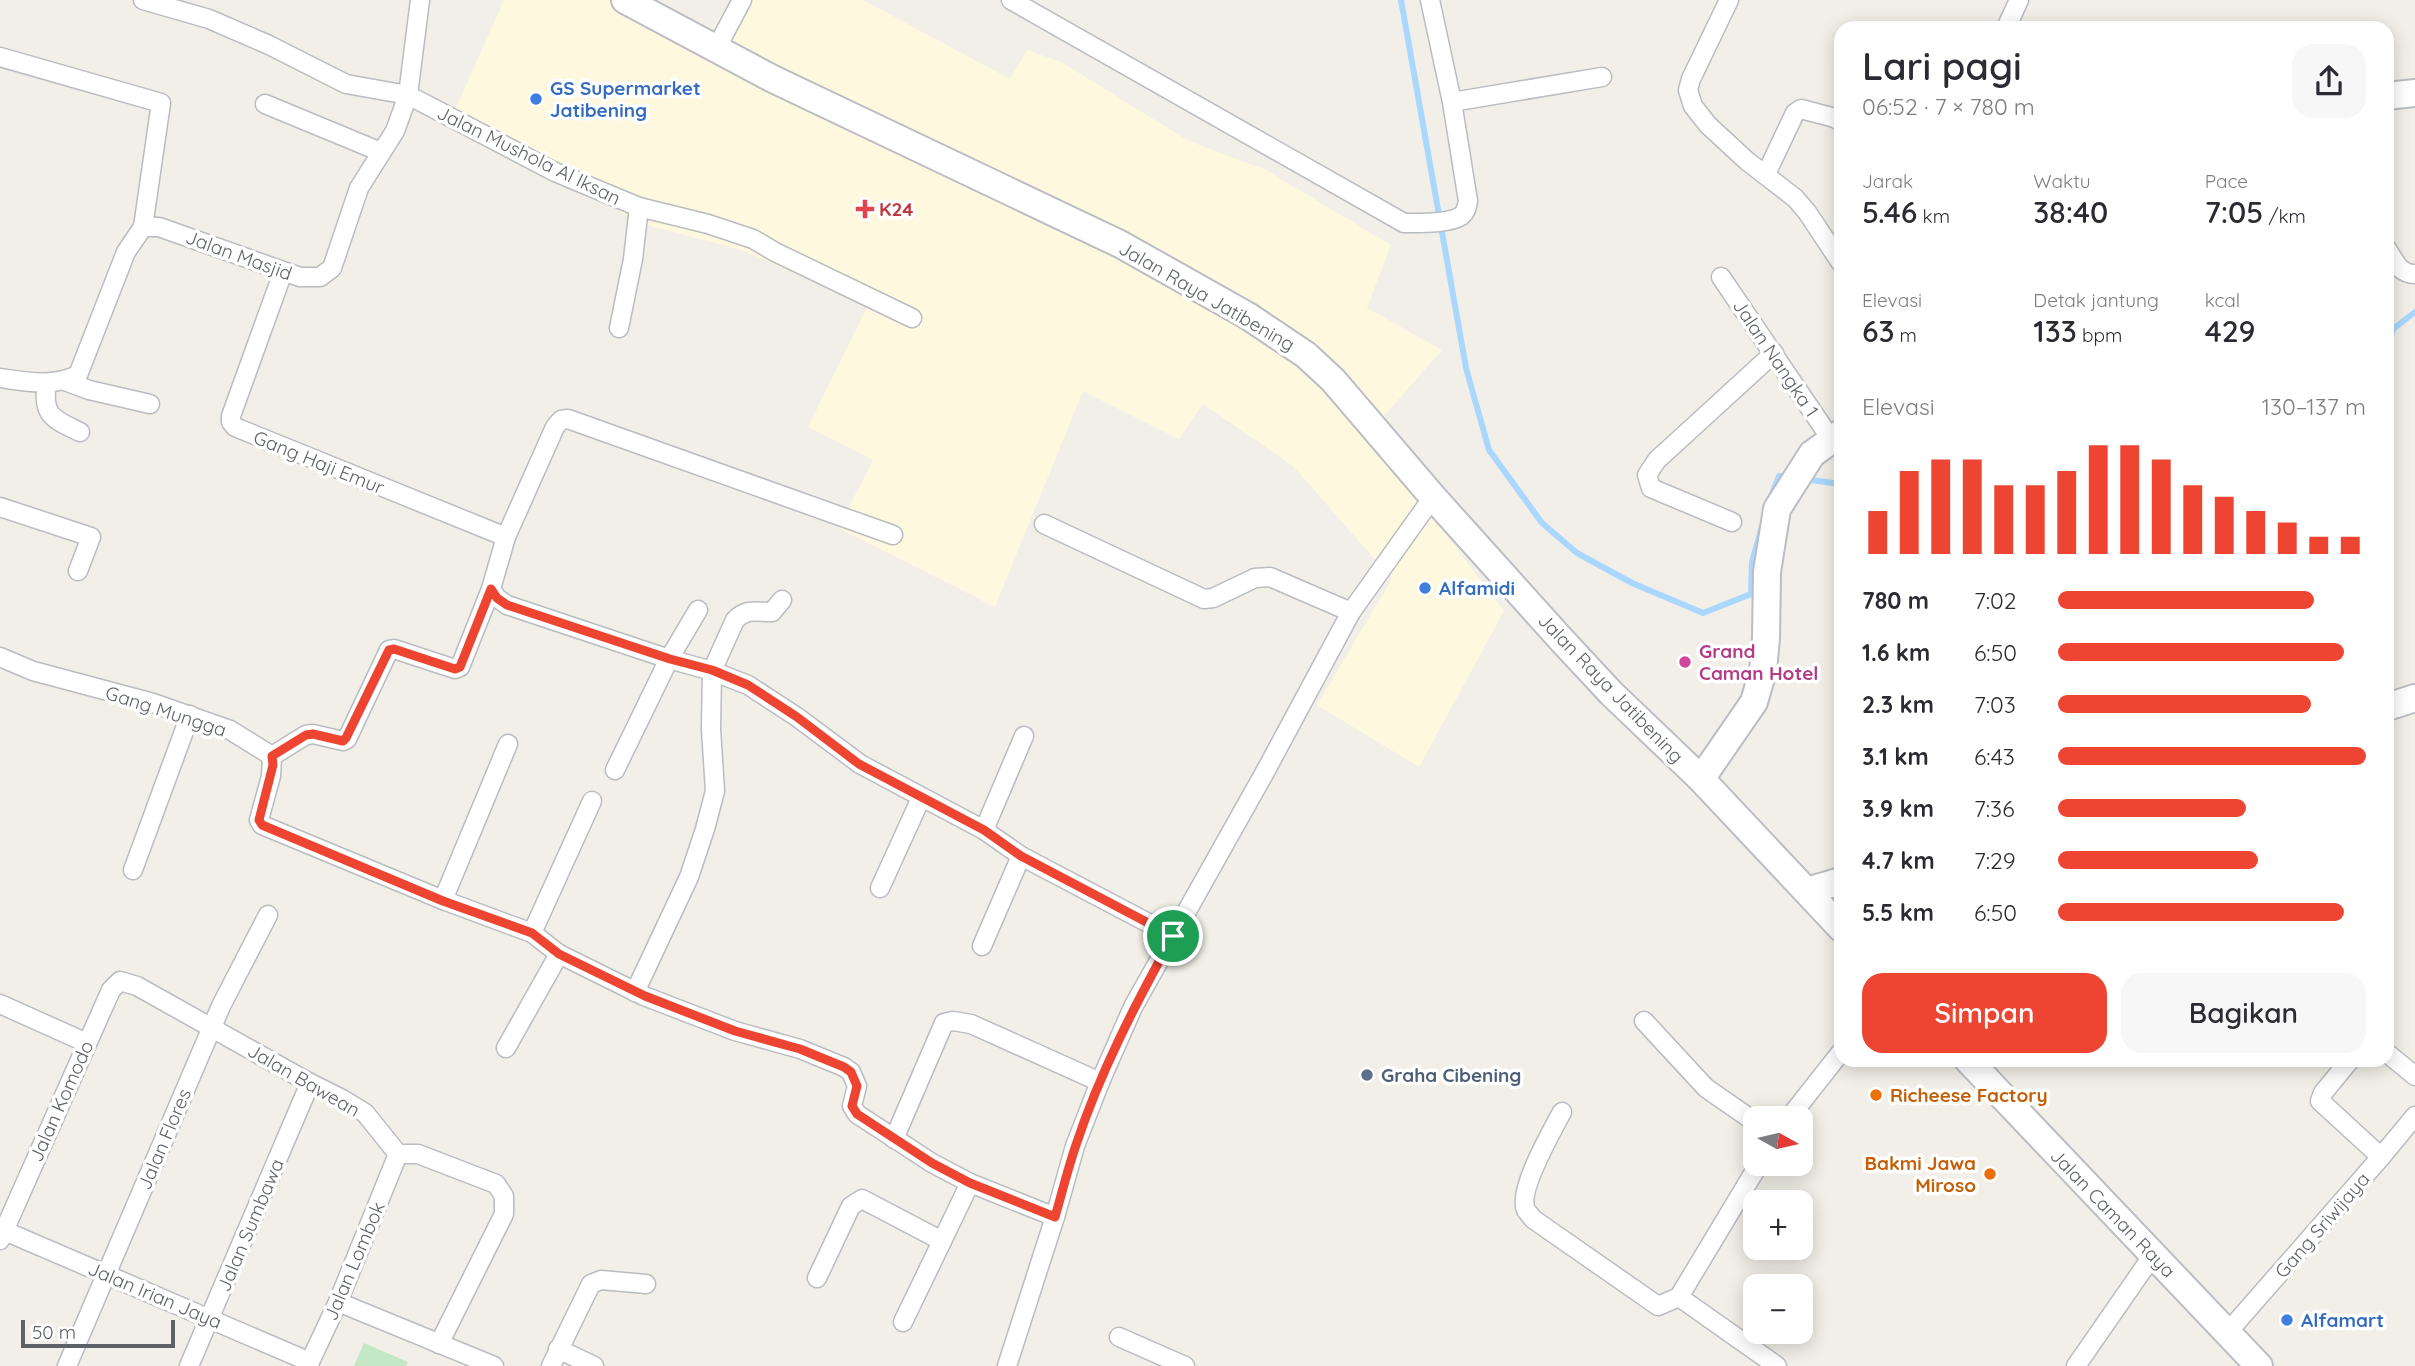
<!DOCTYPE html>
<html lang="id">
<head>
<meta charset="utf-8">
<style>
  :root { --surface:#fff; --page:#f7f7f7; --text:#2b2b33; --muted:#7c7c81; --accent:#ed4531 }
  body { margin:0; font-family:Quicksand,sans-serif; background:var(--page); color:var(--text); height:100vh; display:flex; flex-direction:column; font-size:26px; white-space:nowrap }
  * { box-sizing:border-box; margin:0 }
  p { font-size:23px; color:var(--muted) }
  .icon { flex:none; width:38px; height:38px; fill:none; stroke:currentColor; stroke-width:2; stroke-linecap:round; stroke-linejoin:round }
  .map { position:relative; flex:1; overflow:hidden }
  .panel { position:absolute; left:1834px; top:21px; width:560px; height:1046px; display:flex; flex-direction:column; background:var(--surface); border-radius:21px; box-shadow:0 4px 18px #0003 }
  .panel>* { flex:none }
  .needle { width:46px; rotate:98deg }
  .buttons { position:absolute; left:1743px; top:1106px; display:grid; gap:14px }
  .buttons a { display:grid; place-items:center; width:70px; height:70px; border-radius:14px; background:var(--surface); box-shadow:0 4px 18px #0003; font-size:35px }
  .scale { position:absolute; left:21px; bottom:18px; width:154px; box-sizing:border-box; padding-left:7px; border:4px solid #5e6268; border-top:0; font-size:19px; line-height:24px; white-space:nowrap; color:#5e6268; -webkit-text-stroke:5px #fff; paint-order:stroke }
  .pin { position:absolute; display:grid; place-items:center; width:60px; height:60px; color:#fff; margin:-30px; border:4px solid #fff; border-radius:50%; box-shadow:0 2px 7px #0007 }
  .round { display:grid; place-items:center; flex:none; width:74px; height:74px; border-radius:21px; background:var(--page) }
  .headline { display:flex; align-items:center; justify-content:space-between; height:119px; padding:0 28px }
  h1 { font-size:38px; font-weight:600; line-height:52px }
  .stats { display:grid; grid-template-columns:repeat(3,1fr); gap:10px; height:119px; padding:7px 28px }
  .stats div { display:grid; align-content:center }
  .stats b { font-size:30px; font-weight:600 }
  .stats small { font-size:19px; font-weight:400 }
  .stats p { font-size:19px }
  .chart { height:196px; padding:14px 28px }
  .chart p { display:flex; justify-content:space-between }
  .chart svg { width:100%; height:126px; margin-top:7px; stroke:var(--accent); stroke-width:6 }
  .action { display:flex; gap:14px; margin-top:auto; padding:14px 28px }
  .action a { flex:1; height:80px; border-radius:21px; background:var(--accent); color:#fff; font-size:28px; font-weight:600; line-height:80px; text-align:center }
  .action a+a { background:var(--page); color:var(--text) }
  ul { padding:0 28px; list-style:none; font-size:23px }
  li { display:grid; grid-template-columns:112px 84px 1fr; align-items:center; height:52px }
  li i { height:18px; border-radius:9px; background:var(--accent) }
  .map>svg:first-child { display:block }
  .commercial { fill:#fef8df }
  .green { fill:#c4e8c5 }
  .lines { fill:none; stroke-linecap:round; stroke-linejoin:round }
  .stream { stroke:#a9d7ff; stroke-width:6 }
  .street-casing { stroke:#b9bcc1; stroke-width:21 }
  .secondary-casing { stroke:#babdc3; stroke-width:30 }
  .street { stroke:#fff; stroke-width:18 }
  .secondary { stroke:#fff; stroke-width:26 }
  .route-casing { stroke:#fff; stroke-width:14 }
  .route { stroke:#ed4531; stroke-width:9 }
  .shop-dot { fill:#3f7fe0; stroke:#fff; stroke-width:2.5 }
  .health-dot { fill:#e0444e; stroke:#fff; stroke-width:2.5 }
  .hotel-dot { fill:#d1479c; stroke:#fff; stroke-width:2.5 }
  .service-dot { fill:#5c6f8a; stroke:#fff; stroke-width:2.5 }
  .food-dot { fill:#e8710a; stroke:#fff; stroke-width:2.5 }
  .labels { text-anchor:middle; stroke-width:7; stroke-linejoin:round; paint-order:stroke }
  .shop-label { font-size:19px; font-weight:bold; fill:#366cbe; stroke:#fff; text-anchor:start }
  .street-label { font-size:19px; fill:#5e6268; stroke:#fff }
  .health-label { font-size:19px; font-weight:bold; fill:#be3a42; stroke:#fff; text-anchor:start }
  .hotel-label { font-size:19px; font-weight:bold; fill:#b23c85; stroke:#fff; text-anchor:start }
  .service-label { font-size:19px; font-weight:bold; fill:#4e5e75; stroke:#fff; text-anchor:start }
  .food-label { font-size:19px; font-weight:bold; fill:#c56008; stroke:#fff; text-anchor:start }
</style>
</head>
<body>
<div class="map">
<svg width="2415" height="1366" viewBox="0 0 2415 1366">
  <rect width="100%" height="100%" fill="#f1efe7"/>
  <polygon class="commercial" points="504,0 646,0 706,42 734,0 863,0 1010,79 1027,50 1061,62 1189,141 1264,169 1391,245 1367,308 1442,350 1369,433 1504,611 1419,767 1317,705 1392,579 1293,466 1203,404 1179,439 1083,391 995,607 838,528 873,460 808,427 867,307 745,251 639,223 454,112"/>
  <polygon class="green" points="364,1343 408,1362 406,1366 354,1366"/>
  <g class="lines">
    <g class="stream">
      <polyline points="1401,0 1466,368 1489,450 1542,523 1577,553 1632,583 1703,613 1751,594 1752,562 1762,526"/>
      <polyline points="2387,348 2393,329 2415,312"/>
      <polyline points="1803,479 1841,484"/>
      <polyline points="1770,499 1779,476 1788,477"/>
    </g>
    <g class="street-casing">
      <g id="street">
        <polyline points="143,0 209,19 269,45 346,84 408,95 555,172 639,207 708,224 753,239 775,252 912,318"/>
        <path d="M1011,0L1404,223C1418,223 1449,224 1461,216C1466,212 1467,207 1468,201L1452,102L1430,0"/>
        <polyline points="1729,0 1691,79 1688,90 1693,106 1708,125 1747,161 1795,198 1807,212 1841,263"/>
        <polyline points="2006,28 2019,0"/>
        <polyline points="716,49 742,0"/>
        <polyline points="0,57 161,103 143,227"/>
        <polyline points="1452,102 1602,77"/>
        <polyline points="265,104 381,152"/>
        <polyline points="1766,174 1795,113 1801,109 1835,118 1841,122"/>
        <path d="M2387,249C2395,261 2399,274 2415,274"/>
        <polyline points="1721,277 1831,439"/>
        <polyline points="619,328 633,259 639,207"/>
        <path d="M0,378C28,382 52,387 78,375L126,252L143,227H159L300,277H320L332,268L359,188L395,131L408,95L420,0"/>
        <polyline points="65,381 89,390 150,404"/>
        <path d="M47,384C41,416 55,420 80,432"/>
        <polyline points="0,507 91,537 78,571"/>
        <polyline points="1732,522 1651,488 1647,475 1657,460 1774,353"/>
        <polyline points="1044,524 1204,599 1213,598 1255,578 1270,577 1351,612"/>
        <polyline points="506,537 555,427 561,420 568,419 893,535"/>
        <polyline points="491,589 497,598 507,605 669,659 712,671 748,685 797,717 860,764 984,830 1021,856 1173,936"/>
        <polyline points="0,657 33,671 153,703 230,730 272,756"/>
        <polyline points="272,756 271,776 259,820 262,825 443,900 532,933 559,954 644,996 735,1031 800,1049 844,1067 851,1072 857,1086 852,1106 857,1114 932,1163 970,1183 1055,1217"/>
        <polyline points="272,756 306,735 313,734 343,741 347,739 389,650 394,649 455,669 460,667 491,589 506,537 235,427 231,422 231,416 283,272"/>
        <polyline points="615,770 669,659 698,610"/>
        <polyline points="984,830 1024,736"/>
        <polyline points="133,870 190,715"/>
        <polyline points="880,888 921,798"/>
        <polyline points="443,900 508,744"/>
        <polyline points="532,933 592,801"/>
        <polyline points="982,946 1021,856"/>
        <path d="M635,992L689,877L705,829L715,791L711,729L712,671L735,620C747,608 756,612 772,612L782,600"/>
        <polyline points="0,1004 87,1043"/>
        <polyline points="1644,1021 1706,1088 1755,1122"/>
        <polyline points="506,1048 559,954"/>
        <polyline points="2387,1053 2415,1076"/>
        <polyline points="2350,1060 2323,1093 2320,1101 2381,1157"/>
        <path d="M1562,1112C1552,1131 1517,1191 1526,1210C1528,1213 1531,1216 1533,1219L1658,1306L1679,1297"/>
        <polyline points="1789,1118 1841,1052"/>
        <polyline points="894,1139 944,1023 953,1021 971,1024 1100,1082"/>
        <polyline points="0,1229 310,1362"/>
        <polyline points="0,1240 111,990 120,981 137,986 310,1083 342,1099 365,1113 398,1154 418,1154 496,1184 504,1196 504,1214 439,1344"/>
        <polyline points="817,1278 851,1206 862,1199 942,1241"/>
        <polyline points="1679,1297 1759,1164"/>
        <polyline points="1679,1297 1777,1366"/>
        <polyline points="338,1302 494,1366"/>
        <polyline points="903,1322 970,1183"/>
        <polyline points="2227,1333 2381,1157 2415,1116"/>
        <polyline points="1119,1337 1185,1366"/>
        <polyline points="558,1349 594,1366"/>
        <polyline points="67,1366 221,1006 268,915"/>
        <polyline points="189,1366 310,1083"/>
        <polyline points="308,1366 338,1302 398,1154"/>
        <polyline points="551,1366 591,1284 601,1280 646,1284"/>
        <polyline points="1007,1366 1055,1217 1075,1146 1100,1082 1133,1007 1265,772 1351,612 1433,497"/>
        <polyline points="2076,1366 2153,1255"/>
      </g>
    </g>
    <g class="secondary-casing">
      <g id="secondary">
        <polyline points="625,0 773,79 1120,244 1248,316 1306,355 1333,380 1433,497 1558,636 1611,693 1701,779 1841,928"/>
        <polyline points="2387,96 2415,93"/>
        <polyline points="2387,707 2415,698"/>
        <polyline points="1701,779 1754,702 1763,671 1766,638 1767,572 1777,509 1812,454 1841,433"/>
        <polyline points="1807,891 1841,881"/>
        <polyline points="1968,1060 2259,1366"/>
      </g>
    </g>
    <use href="#street" class="street"/>
    <use href="#secondary" class="secondary"/>
  </g>
  <g class="lines">
    <g class="route-casing">
      <path id="route" d="M491,589L497,598L507,605L670,659L712,670L748,685L797,717L859,764L984,830L1021,856L1173,936C1136,1003 1100,1072 1076,1145C1068,1168 1062,1193 1055,1217L970,1183L932,1163L857,1114L852,1106L857,1086L851,1072L844,1067L800,1049L735,1031L645,996L559,954L532,933L443,901L262,825L259,820L273,765L272,756L306,735L313,734L343,741L346,738L389,650L394,649L455,669L460,667Z"/>
    </g>
    <use href="#route" class="route"/>
  </g>
  <g class="shop-dot">
    <circle cx="536" cy="99" r="7"/>
    <circle cx="1425" cy="588" r="7"/>
    <circle cx="2287" cy="1320" r="7"/>
  </g>
  <path class="health-dot" d="M861.5 198.5h7v7h7v7h-7v7h-7v-7h-7v-7h7z"/>
  <circle class="hotel-dot" cx="1685" cy="662" r="7"/>
  <circle class="service-dot" cx="1367" cy="1075" r="7"/>
  <g class="food-dot">
    <circle cx="1876" cy="1095" r="7"/>
    <circle cx="1990" cy="1174" r="7"/>
  </g>
  <g class="labels">
    <g class="shop-label">
      <text x="550" y="95">GS Supermarket<tspan x="550" dy="22">Jatibening</tspan></text>
      <text x="1439" y="595">Alfamidi</text>
      <text x="2301" y="1327">Alfamart</text>
    </g>
    <g class="street-label">
      <text transform="translate(529 155) rotate(26)" y="7">Jalan Mushola Al Iksan</text>
      <text transform="translate(239 255) rotate(20)" y="7">Jalan Masjid</text>
      <text transform="translate(1207 296) rotate(30)" y="7">Jalan Raya Jatibening</text>
      <text transform="translate(1776 358) rotate(56)" y="7">Jalan Nangka 1</text>
      <text transform="translate(319 462) rotate(22)" y="7">Gang Haji Emur</text>
      <text transform="translate(1611 688) rotate(46)" y="7">Jalan Raya Jatibening</text>
      <text transform="translate(166 711) rotate(18)" y="7">Gang Mungga</text>
      <text transform="translate(304 1080) rotate(30)" y="7">Jalan Bawean</text>
      <text transform="translate(61 1101) rotate(-66)" y="7">Jalan Komodo</text>
      <text transform="translate(164 1139) rotate(-67)" y="7">Jalan Flores</text>
      <text transform="translate(2113 1213) rotate(46)" y="7">Jalan Caman Raya</text>
      <text transform="translate(250 1225) rotate(-67)" y="7">Jalan Sumbawa</text>
      <text transform="translate(2322 1225) rotate(-49)" y="7">Gang Sriwijaya</text>
      <text transform="translate(354 1261) rotate(-67)" y="7">Jalan Lombok</text>
      <text transform="translate(155 1295) rotate(23)" y="7">Jalan Irian Jaya</text>
    </g>
    <g class="health-label">
      <text x="879" y="216">K24</text>
    </g>
    <g class="hotel-label">
      <text x="1699" y="658">Grand<tspan x="1699" dy="22">Caman Hotel</tspan></text>
    </g>
    <g class="service-label">
      <text x="1381" y="1082">Graha Cibening</text>
    </g>
    <g class="food-label">
      <text x="1890" y="1102">Richeese Factory</text>
      <text x="1976" y="1170" text-anchor="end">Bakmi Jawa<tspan x="1976" dy="22">Miroso</tspan></text>
    </g>
  </g>
</svg>
<div class="buttons">
<a><svg class="needle" viewBox="-14 -14 28 28"><path d="M0-13l5 13h-10z" fill="#e53935"/><path d="M0 13l5-13h-10z" fill="#7c7c81"/></svg></a>
<a>+</a>
<a>−</a>
</div>
<div class="scale">50 m</div>
<div class="pin" style="left:1173px;top:936px;background:#1e9e55"><svg class="icon" aria-label="arrive" viewBox="0 0 24 24"><path d="M6 21V4h12l-3 4 3 4H6"/></svg></div>
<section class="panel">
<div class="headline"><div><h1>Lari pagi</h1><p>06:52 · 7 × 780 m</p></div><a class="round"><svg class="icon" aria-label="share" viewBox="0 0 24 24"><path d="M12 15V3M7 8l5-5 5 5M5 13v7h14v-7"/></svg></a></div>
<div class="stats">
<div><p>Jarak</p><b>5.46<small> km</small></b></div>
<div><p>Waktu</p><b>38:40</b></div>
<div><p>Pace</p><b>7:05<small> /km</small></b></div>
</div>
<div class="stats">
<div><p>Elevasi</p><b>63<small> m</small></b></div>
<div><p>Detak jantung</p><b>133<small> bpm</small></b></div>
<div><p>kcal</p><b>429</b></div>
</div>
<div class="chart"><p><span>Elevasi</span>130–137 m</p>
<svg viewBox="0 0 160 44" preserveAspectRatio="none"><path d="M5 44V29M15 44V15M25 44V11M35 44V11M45 44V20M55 44V20M65 44V15M75 44V6M85 44V6M95 44V11M105 44V20M115 44V24M125 44V29M135 44V33M145 44V38M155 44V38"/></svg>
</div>
<ul>
<li><b>780 m</b>7:02<i style="width:83%"></i></li>
<li><b>1.6 km</b>6:50<i style="width:93%"></i></li>
<li><b>2.3 km</b>7:03<i style="width:82%"></i></li>
<li><b>3.1 km</b>6:43<i style="width:100%"></i></li>
<li><b>3.9 km</b>7:36<i style="width:61%"></i></li>
<li><b>4.7 km</b>7:29<i style="width:65%"></i></li>
<li><b>5.5 km</b>6:50<i style="width:93%"></i></li>
</ul>
<div class="action"><a>Simpan</a><a>Bagikan</a></div>
</section>
</div>
</body>
</html>
